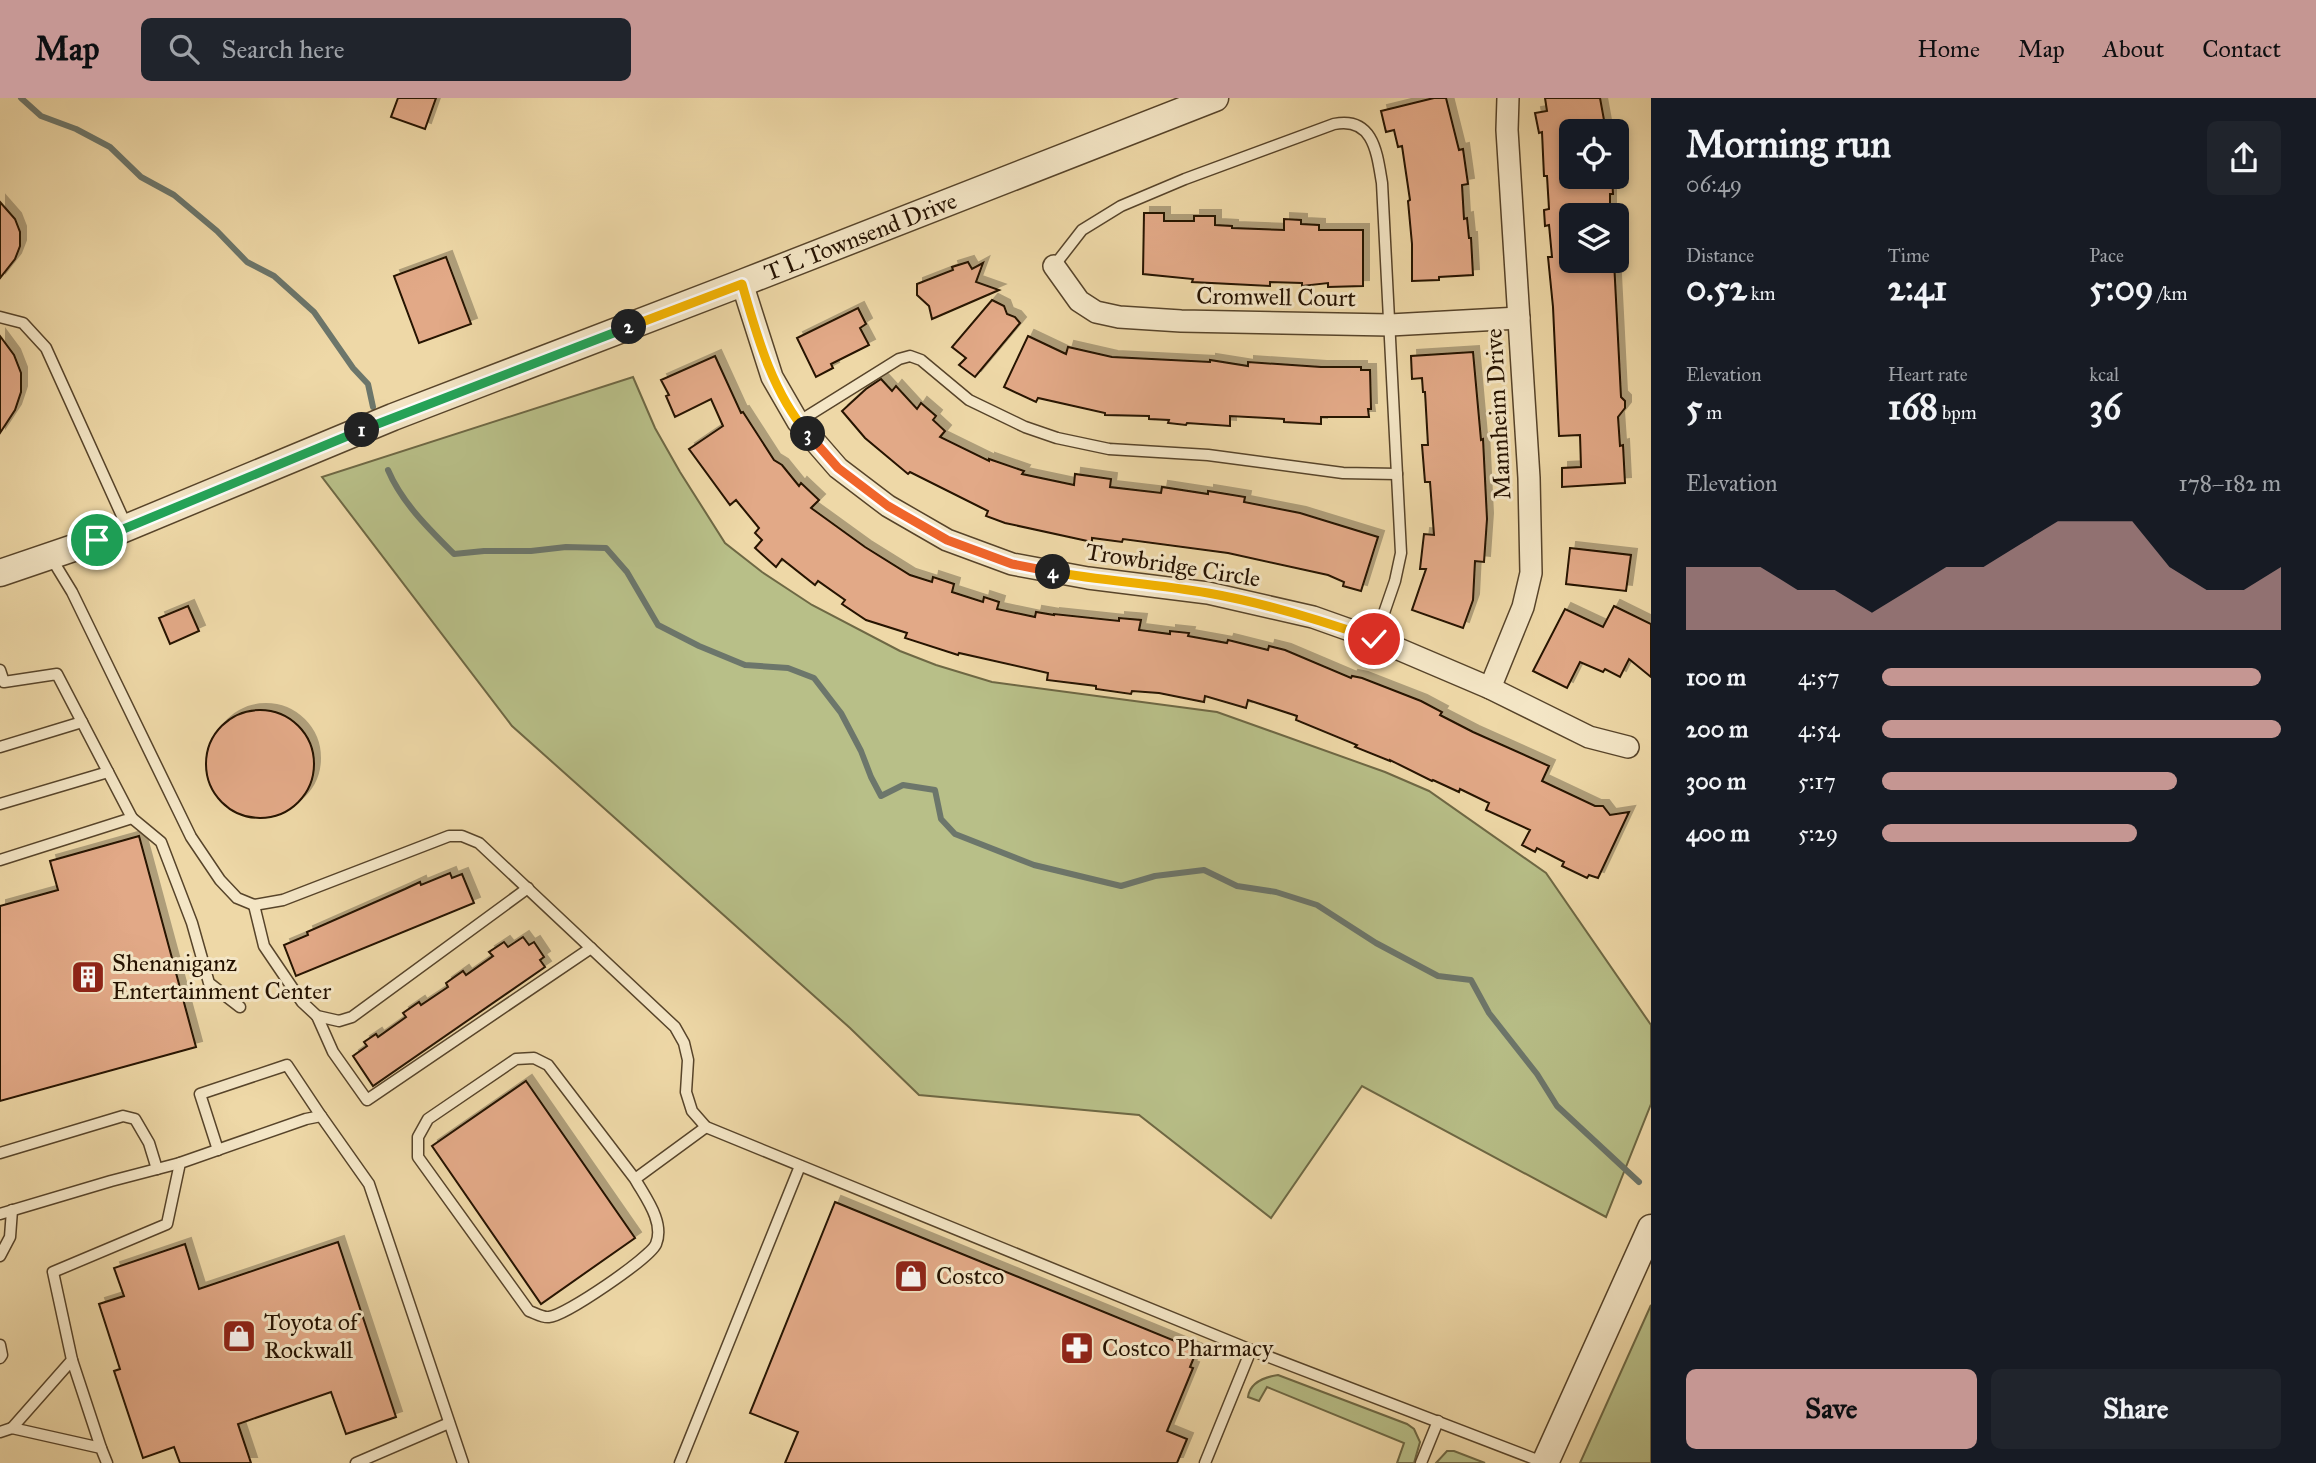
<!DOCTYPE html>
<html lang="en">
<head>
<meta charset="utf-8">
<style>
  :root { --surface:#171b24; --page:#20242c; --text:#f1f3f6; --muted:#9ea1a6; --accent:#c59692 }
  body { margin:0; font-family:"IM FELL Great Primer",serif; background:var(--page); color:var(--text); height:100vh; display:flex; flex-direction:column; font-size:26px; white-space:nowrap }
  * { box-sizing:border-box; margin:0 }
  p { font-size:23px; color:var(--muted) }
  .icon { flex:none; width:38px; height:38px; fill:none; stroke:currentColor; stroke-width:2; stroke-linecap:round; stroke-linejoin:round }
  .map { position:relative; flex:1; overflow:hidden }
  .details { display:flex; flex-direction:column; background:var(--surface); width:665px }
  .details>* { flex:none }
  .buttons { position:absolute; left:1559px; top:21px; display:grid; gap:14px }
  .buttons a { display:grid; place-items:center; width:70px; height:70px; border-radius:10px; background:var(--surface); box-shadow:0 4px 10px #0003; font-size:35px }
  .pin { position:absolute; display:grid; place-items:center; width:60px; height:60px; color:#fff; margin:-30px; border:4px solid #fff; border-radius:50%; box-shadow:0 2px 7px #0007 }
  .km { position:absolute; width:35px; height:35px; margin:-18px; border-radius:50%; background:#222; color:#fff; font-size:19px; line-height:35px; text-align:center }
  .round { display:grid; place-items:center; flex:none; width:74px; height:74px; border-radius:10px; background:var(--page) }
  .summary { display:flex; align-items:center; justify-content:space-between; height:119px; padding:0 35px }
  h1 { font-size:38px; font-weight:700; line-height:52px }
  .stats { display:grid; grid-template-columns:repeat(3,1fr); gap:10px; height:119px; padding:7px 35px }
  .stats div { display:grid; align-content:center }
  .stats b { font-size:35px; font-weight:700 }
  .stats small { font-size:19px; font-weight:400 }
  .stats p { font-size:19px }
  .chart { height:196px; padding:14px 35px }
  .chart p { display:flex; justify-content:space-between }
  .chart svg { width:100%; height:126px; margin-top:7px; fill:var(--accent); opacity:.7 }
  .cta { display:flex; gap:14px; margin-top:auto; padding:14px 35px }
  .cta a { flex:1; height:80px; border-radius:10px; background:var(--accent); color:#111; font-size:28px; font-weight:700; line-height:80px; text-align:center }
  .cta a+a { background:var(--page); color:var(--text) }
  ul { padding:0 35px; list-style:none; font-size:23px }
  li { display:grid; grid-template-columns:112px 84px 1fr; align-items:center; height:52px }
  li i { height:18px; border-radius:9px; background:var(--accent) }
  header { display:flex; align-items:center; gap:42px; box-sizing:border-box; height:98px; padding:0 35px; background:var(--accent); color:#111 }
  header strong { font-size:33px }
  nav { display:flex; gap:38px; margin-inline-start:auto; font-size:24px }
  .search { width:490px; height:63px; background:var(--page); display:flex; align-items:center; gap:18px; box-sizing:border-box; padding:0 24px; border-radius:10px; color:var(--muted); font-size:26px }
  main { display:flex; flex:1; min-height:0 }
  .map>svg:first-child { display:block }
  .green { fill:#b8bf88; stroke:#6e6844; stroke-width:2 }
  .lines { fill:none; stroke-linecap:round; stroke-linejoin:round }
  .stream { stroke:#6c766b; stroke-width:6 }
  .building { fill:#e2a987; stroke:#251201; stroke-width:2; filter:url(#shadow) }
  .service-casing { stroke:#57442a; stroke-width:13 }
  .minor-casing { stroke:#57442a; stroke-width:24 }
  .tertiary-casing { stroke:#57442a; stroke-width:29 }
  .service { stroke:#f4e6c6; stroke-width:10 }
  .minor { stroke:#f4e6c6; stroke-width:21 }
  .tertiary { stroke:#f4e6c6; stroke-width:26 }
  .split-1-casing { stroke:#fff; stroke-width:14 }
  .split-2-casing { stroke:#fff; stroke-width:14 }
  .split-3-casing { stroke:#fff; stroke-width:14 }
  .split-4-casing { stroke:#fff; stroke-width:14 }
  .split-5-casing { stroke:#fff; stroke-width:14 }
  .split-1 { stroke:#22a559; stroke-width:9 }
  .split-2 { stroke:#22a559; stroke-width:9 }
  .split-3 { stroke:#f5b400; stroke-width:9 }
  .split-4 { stroke:#f0652b; stroke-width:9 }
  .split-5 { stroke:#f5b400; stroke-width:9 }
  .labels { text-anchor:middle; stroke-width:6; stroke-linejoin:round; paint-order:stroke }
  .street-label { font-size:24px; fill:#251201; stroke:#f4e6c6 }
  .poi-label { font-size:24px; fill:#251201; stroke:#f4e6c6; text-anchor:start }
</style>
</head>
<body>
<header>
<strong>Map</strong>
<div class="search"><svg class="icon" aria-label="search" viewBox="0 0 24 24"><circle cx="10" cy="10" r="6"/><path d="M15 15l6 6"/></svg>Search here</div>
<nav><a>Home</a><a>Map</a><a>About</a><a>Contact</a></nav>
</header>
<main>
<div class="map">
<svg width="1651" height="1365" viewBox="0 0 1651 1365">
  <defs>
    <filter id="shadow"><feDropShadow dx="6" dy="-6" stdDeviation="0" flood-color="#0004"/></filter>
  </defs>
  <rect width="100%" height="100%" fill="#eed8a7"/>
  <filter id="stains"><feTurbulence type="fractalNoise" baseFrequency=".00286" numOctaves="4"/><feColorMatrix values="0 0 0 0 .2 0 0 0 0 .09 0 0 0 0 .02 0 0 0 .5 -.17"/></filter>
  <radialGradient id="worn" r=".72"><stop offset=".6" stop-color="#630" stop-opacity="0"/><stop offset="1" stop-color="#630" stop-opacity=".3"/></radialGradient>
  <g class="green">
    <polygon points="633,279 655,330 680,374 725,445 762,474 812,507 900,553 936,567 992,584 1217,614 1385,674 1429,693 1546,775 1651,927 1651,1006 1606,1119 1362,988 1271,1120 1139,1017 919,997 850,930 512,628 322,379"/>
    <polygon points="1651,1207 1651,1365 1580,1365"/>
    <path d="M1278,1277L1407,1326L1414,1331L1420,1344L1414,1365H1397L1404,1345L1267,1289L1259,1303L1248,1299C1250,1284 1265,1279 1278,1277Z"/>
    <polygon points="1447,1353 1454,1353 1485,1365 1436,1365"/>
  </g>
  <g class="lines">
    <g class="stream">
      <polyline points="21,0 41,18 76,31 110,49 141,79 174,97 217,133 247,164 274,178 314,214 353,270 368,286 373,309"/>
      <path d="M388,372C402,405 429,431 454,456L484,453H531L566,449L606,450L627,474L658,527L699,548L745,567L788,570L814,580L841,615L861,653L871,679L881,698L903,687L935,692L941,721L955,736L1034,767L1121,788L1155,778L1204,772L1237,788L1276,794L1317,807L1376,845L1438,878L1471,882L1489,915L1537,976L1557,1008L1639,1084"/>
    </g>
  </g>
  <g class="building">
    <polygon points="398,0 436,0 425,31 391,19"/>
    <polygon points="1434,0 1446,0 1459,52 1463,51 1468,86 1462,87 1464,121 1467,120 1469,140 1471,140 1473,177 1439,179 1439,182 1412,183 1412,146 1408,103 1410,102 1402,48 1398,49 1394,32 1386,34 1381,13"/>
    <polygon points="1545,0 1600,0 1606,33 1572,33 1572,79 1612,79 1613,96 1610,96 1610,117 1572,117 1572,163 1614,163 1621,299 1625,303 1625,310 1618,319 1620,348 1623,347 1625,385 1562,389 1562,370 1581,369 1580,337 1559,338 1553,209 1548,159 1552,159 1549,127 1545,128 1544,112 1549,111 1547,78 1544,78 1542,34 1539,35 1535,15 1547,13"/>
    <polygon points="0,104 15,121 20,134 20,148 15,161 0,180"/>
    <polygon points="1144,115 1164,115 1164,123 1194,123 1194,118 1215,118 1215,127 1232,128 1232,130 1284,132 1284,121 1301,122 1301,126 1319,127 1319,132 1363,132 1363,188 1328,189 1328,185 1302,188 1302,185 1270,184 1270,188 1192,184 1193,181 1143,176"/>
    <polygon points="446,159 471,226 419,245 394,178"/>
    <polygon points="968,164 972,171 983,165 976,184 999,192 932,221 929,208 917,197 917,186 953,172 952,169"/>
    <polygon points="992,202 1004,208 1007,216 1015,219 1020,225 975,279 959,267 966,260 952,249"/>
    <polygon points="858,210 866,226 860,230 869,247 831,266 833,270 816,279 797,240"/>
    <polygon points="0,238 14,257 21,275 21,294 15,312 0,335"/>
    <polygon points="1028,238 1066,256 1068,249 1112,259 1210,264 1210,262 1248,268 1248,264 1321,269 1361,269 1361,272 1370,272 1371,311 1368,311 1369,319 1321,319 1321,326 1284,324 1284,321 1230,318 1230,328 1187,325 1186,327 1168,325 1169,322 1149,321 1149,318 1105,317 1105,315 1038,300 1036,304 1004,289"/>
    <polygon points="1473,254 1481,342 1483,341 1487,421 1484,464 1475,463 1473,502 1463,530 1412,512 1426,471 1420,471 1424,436 1434,437 1430,384 1425,384 1422,347 1428,347 1425,294 1423,294 1422,280 1412,281 1411,258"/>
    <polygon points="715,258 741,315 743,314 774,362 782,367 799,388 801,385 819,402 811,410 865,449 910,477 932,484 933,479 954,486 952,494 983,504 984,499 999,504 997,511 1035,519 1036,514 1054,517 1054,516 1119,523 1119,520 1141,522 1139,532 1170,536 1170,533 1189,535 1188,538 1227,545 1228,542 1268,552 1269,548 1285,552 1351,580 1352,578 1362,580 1421,603 1442,614 1440,617 1473,634 1549,668 1542,683 1595,708 1603,708 1610,717 1629,714 1598,780 1589,777 1587,780 1562,768 1564,764 1537,750 1535,754 1522,747 1530,732 1486,712 1489,705 1460,691 1459,694 1433,682 1432,683 1390,662 1390,663 1355,649 1357,647 1296,622 1297,618 1248,602 1246,610 1205,598 1204,604 1159,595 1132,593 1131,596 1096,591 1096,588 1047,582 1048,575 959,555 958,557 905,540 907,535 866,522 842,506 845,502 818,483 815,487 782,461 776,469 755,450 762,442 755,435 759,430 736,402 730,407 689,351 723,328 711,301 675,319 666,298 669,297 661,282"/>
    <polygon points="881,281 892,293 896,288 917,311 921,305 936,318 933,322 945,333 940,339 989,363 989,361 1024,373 1022,376 1074,387 1075,376 1111,381 1110,389 1161,395 1162,389 1208,396 1208,393 1245,399 1244,404 1300,415 1378,439 1361,493 1343,488 1344,484 1328,477 1228,455 1123,441 1122,444 1092,440 1092,444 1005,425 986,418 988,413 910,374 908,376 865,340 842,313 866,291"/>
    <polygon points="1570,450 1631,457 1626,493 1566,486"/>
    <polygon points="188,508 199,533 170,546 159,520"/>
    <polygon points="1614,508 1651,526 1651,579 1629,561 1620,579 1605,571 1603,574 1580,564 1567,590 1533,573 1565,511 1603,529"/>
    <circle cx="260" cy="666" r="54"/>
    <polygon points="139,738 196,949 0,1003 0,808 58,792 50,763"/>
    <polygon points="450,775 452,780 462,776 474,805 296,878 284,847 308,837 307,834 405,791 420,784 421,787"/>
    <polygon points="523,839 529,847 534,844 544,859 540,862 545,869 373,988 353,958 367,948 364,944 376,936 378,939 406,919 403,915 419,904 421,907 448,889 446,885 463,873 466,877 493,858 489,854 504,844 508,849"/>
    <polygon points="526,983 635,1140 541,1206 432,1048"/>
    <polygon points="835,1104 1197,1252 1190,1269 1193,1270 1167,1333 1187,1341 1177,1365 785,1365 798,1334 750,1315"/>
    <polygon points="338,1144 396,1319 346,1336 331,1294 238,1326 251,1365 180,1365 174,1349 143,1360 114,1273 120,1271 99,1206 124,1198 114,1170 185,1146 199,1191"/>
  </g>
  <g class="lines">
    <g class="service-casing">
      <g id="service">
        <path d="M1054,168L1082,132L1121,108L1185,81L1334,26C1374,18 1377,56 1382,85L1401,455L1395,483L1375,541"/>
        <polyline points="0,219 23,225 46,250 127,429"/>
        <polyline points="798,324 899,261 910,258 921,262 969,302 1025,329 1057,340 1109,351 1208,357 1343,375 1397,376"/>
        <polyline points="50,458 72,494 191,739 220,782 237,800 254,807 283,802 449,738 462,738 479,745 675,929 684,945 688,962 686,994 692,1013 706,1029 1251,1252 1545,1365"/>
        <polyline points="0,572 4,584 57,576 132,720 0,762"/>
        <polyline points="0,649 82,624"/>
        <polyline points="0,706 108,674"/>
        <polyline points="132,720 161,744 192,825 209,885 240,909"/>
        <polyline points="254,807 264,848 302,904 317,918 339,923 352,919 528,790"/>
        <polyline points="317,918 333,954 367,1002 591,850"/>
        <polyline points="218,1052 200,996 287,967 321,1018"/>
        <polyline points="0,1055 123,1018 135,1021 149,1045 157,1071"/>
        <path d="M635,1081C645,1099 665,1124 656,1146C650,1160 565,1218 549,1219C543,1220 535,1215 529,1213L418,1059V1039L428,1021L516,961L534,960L548,967L635,1081L706,1029"/>
        <polyline points="0,1116 111,1083 180,1065"/>
        <polyline points="0,1158 10,1139 12,1112"/>
        <polyline points="0,1247 2,1257 0,1260"/>
        <polyline points="72,1262 101,1350"/>
        <polyline points="12,1330 72,1262 53,1174 167,1126 180,1065 306,1021 321,1018 369,1086 463,1365"/>
        <polyline points="0,1334 12,1330 101,1350 107,1365"/>
        <polyline points="356,1365 449,1325"/>
        <polyline points="680,1365 800,1068"/>
        <polyline points="1205,1365 1251,1252"/>
        <polyline points="1421,1365 1438,1323"/>
      </g>
    </g>
    <g class="minor-casing">
      <g id="minor">
        <polyline points="1054,168 1079,203 1096,214 1119,219 1181,223 1390,227 1519,220"/>
        <polyline points="742,185 772,279 798,324 838,370 888,408 947,442 1012,466 1088,480 1208,495 1313,519 1375,541 1490,590 1589,639 1628,649"/>
        <polyline points="1490,590 1523,509 1531,475 1529,380 1507,32 1508,0"/>
      </g>
    </g>
    <g class="tertiary-casing">
      <g id="tertiary">
        <path id="s1" d="M0,475L97,442L393,319L742,185L1215,0"/>
        <polyline points="1545,1365 1651,1130"/>
      </g>
    </g>
    <use href="#service" class="service"/>
    <use href="#minor" class="minor"/>
    <use href="#tertiary" class="tertiary"/>
  </g>
  <g class="lines">
    <g class="split-1-casing">
      <polyline id="split-1" points="97,442 362,332"/>
    </g>
    <g class="split-2-casing">
      <polyline id="split-2" points="362,332 629,229"/>
    </g>
    <g class="split-3-casing">
      <path id="split-3" d="M629,229L742,186C757,238 772,294 808,336"/>
    </g>
    <g class="split-4-casing">
      <polyline id="split-4" points="808,336 838,370 888,408 947,442 1012,466 1053,474"/>
    </g>
    <g class="split-5-casing">
      <path id="split-5" d="M1053,474C1104,483 1157,486 1208,495C1265,505 1320,522 1374,541"/>
    </g>
    <use href="#split-1" class="split-1"/>
    <use href="#split-2" class="split-2"/>
    <use href="#split-3" class="split-3"/>
    <use href="#split-4" class="split-4"/>
    <use href="#split-5" class="split-5"/>
  </g>
  <defs>
    <g id="building-square" transform="scale(1.75)"><rect x="-9" y="-9" width="18" height="18" rx="4" fill="#8f2418" stroke="#f4e6c6"/><path d="M-4-6H4V6H1V3H-1V6H-4ZM-2.5-4.3h1.7v1.8h-1.7ZM.8-4.3h1.7v1.8H.8ZM-2.5-1h1.7V.8h-1.7ZM.8-1h1.7V.8H.8Z" fill="#fff"/></g>
    <g id="shop-square" transform="scale(1.75)"><rect x="-9" y="-9" width="18" height="18" rx="4" fill="#8f2418" stroke="#f4e6c6"/><path d="M-5-2.5h2.3a2.7 3.5 0 0 1 5.4 0H5L5.5 6h-11ZM-1.5-2.5h3a1.5 2.3 0 0 0-3 0Z" fill="#fff"/></g>
    <g id="pharmacy-square" transform="scale(1.75)"><rect x="-9" y="-9" width="18" height="18" rx="4" fill="#8f2418" stroke="#f4e6c6"/><path d="M-2-6h4v4h4v4h-4v4h-4v-4h-4v-4h4Z" fill="#fff"/></g>
  </defs>
  <g fill-rule="evenodd">
    <use href="#building-square" x="88" y="879"/>
    <use href="#shop-square" x="911" y="1178"/>
    <use href="#shop-square" x="239" y="1238"/>
    <use href="#pharmacy-square" x="1077" y="1250"/>
  </g>
  <g class="labels">
    <g class="street-label">
      <text dy="8" stroke="none"><textPath href="#s1" startOffset="924">T L Townsend Drive</textPath></text>
      <text transform="translate(1276 199) rotate(1)" y="8">Cromwell Court</text>
      <text transform="translate(1498 316) rotate(-93)" y="8">Mannheim Drive</text>
      <text transform="translate(1173 467) rotate(9)" y="8">Trowbridge Circle</text>
    </g>
    <g class="poi-label">
      <text x="112" y="873">Shenaniganz<tspan x="112" dy="28">Entertainment Center</tspan></text>
      <text x="936" y="1186">Costco</text>
      <text x="264" y="1232">Toyota of<tspan x="264" dy="28">Rockwall</tspan></text>
      <text x="1102" y="1258">Costco Pharmacy</text>
    </g>
  </g>
  <rect width="100%" height="100%" filter="url(#stains)"/>
  <rect width="100%" height="100%" fill="url(#worn)"/>
</svg>
<div class="buttons">
<a><svg class="icon" aria-label="locate" viewBox="0 0 24 24"><circle cx="12" cy="12" r="6"/><path d="M12 2v4M12 18v4M2 12h4M18 12h4"/></svg></a>
<a><svg class="icon" aria-label="layers" viewBox="0 0 24 24"><path d="M12 4l9 5-9 5-9-5zM3 14l9 5 9-5"/></svg></a>
</div>
<div class="pin" style="left:97px;top:442px;background:#1e9e55"><svg class="icon" aria-label="arrive" viewBox="0 0 24 24"><path d="M6 21V4h12l-3 4 3 4H6"/></svg></div>
<div class="pin" style="left:1374px;top:541px;background:#d93025"><svg class="icon" aria-label="check" viewBox="0 0 24 24"><path d="M5 12l5 5 9-10"/></svg></div>
<b class="km" style="left:362px;top:332px">1</b>
<b class="km" style="left:629px;top:229px">2</b>
<b class="km" style="left:808px;top:336px">3</b>
<b class="km" style="left:1053px;top:474px">4</b>
</div>
<section class="details">
<div class="summary"><div><h1>Morning run</h1><p>06:49</p></div><a class="round"><svg class="icon" aria-label="share" viewBox="0 0 24 24"><path d="M12 15V3M7 8l5-5 5 5M5 13v7h14v-7"/></svg></a></div>
<div class="stats">
<div><p>Distance</p><b>0.52<small> km</small></b></div>
<div><p>Time</p><b>2:41</b></div>
<div><p>Pace</p><b>5:09<small> /km</small></b></div>
</div>
<div class="stats">
<div><p>Elevation</p><b>5<small> m</small></b></div>
<div><p>Heart rate</p><b>168<small> bpm</small></b></div>
<div><p>kcal</p><b>36</b></div>
</div>
<div class="chart"><p><span>Elevation</span>178–182 m</p>
<svg viewBox="0 0 160 44" preserveAspectRatio="none"><path d="M0 44V22L10 22L20 22L30 30L40 30L50 38L60 30L70 22L80 22L90 14L100 6L110 6L120 6L130 22L140 30L150 30L160 22V44z"/></svg>
</div>
<ul>
<li><b>100 m</b>4:57<i style="width:95%"></i></li>
<li><b>200 m</b>4:54<i style="width:100%"></i></li>
<li><b>300 m</b>5:17<i style="width:74%"></i></li>
<li><b>400 m</b>5:29<i style="width:64%"></i></li>
</ul>
<div class="cta"><a>Save</a><a>Share</a></div>
</section>
</main>
</body>
</html>
